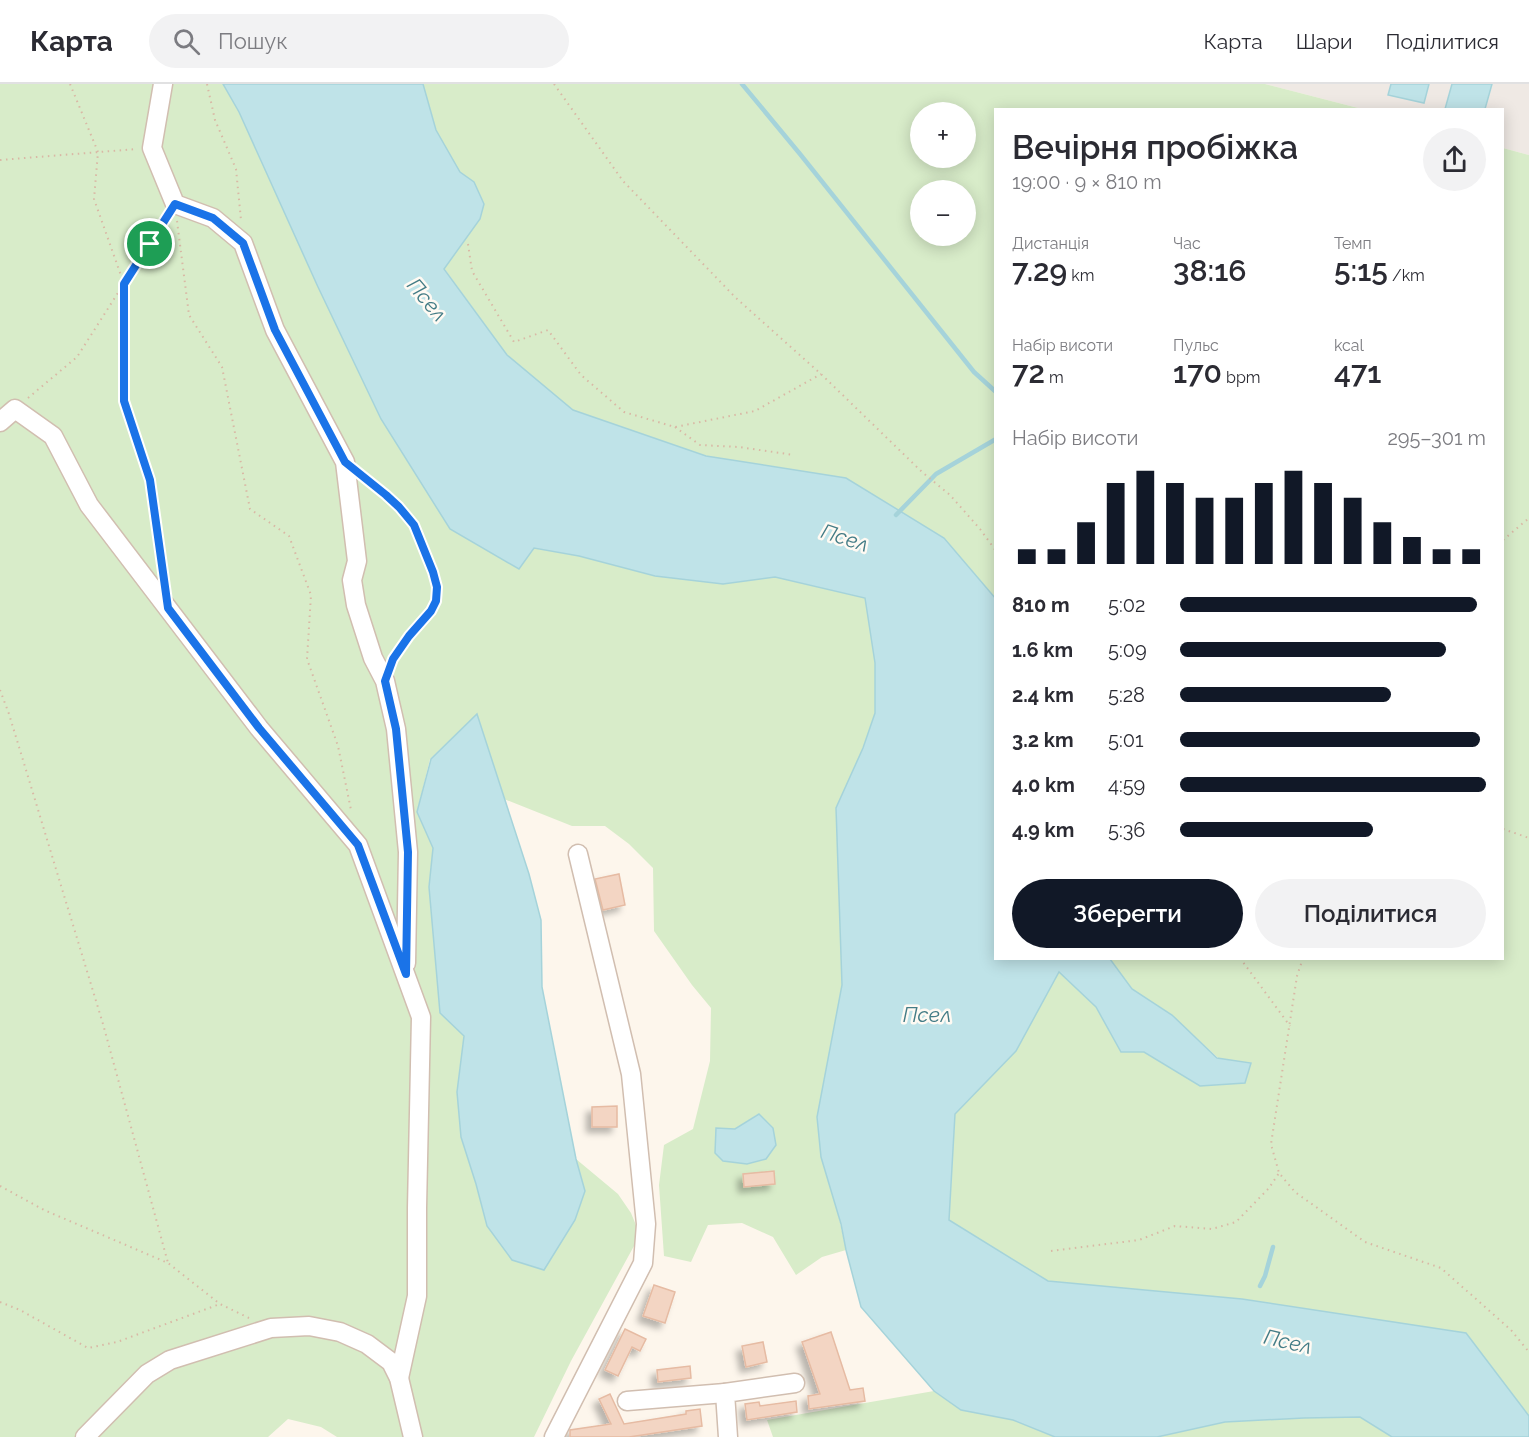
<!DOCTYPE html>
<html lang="uk">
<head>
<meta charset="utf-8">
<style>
  :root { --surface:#fff; --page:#f2f2f3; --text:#2b2b33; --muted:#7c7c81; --line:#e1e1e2; --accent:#111827 }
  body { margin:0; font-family:Raleway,sans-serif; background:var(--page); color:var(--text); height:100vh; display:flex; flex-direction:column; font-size:22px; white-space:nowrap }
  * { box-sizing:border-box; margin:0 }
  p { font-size:20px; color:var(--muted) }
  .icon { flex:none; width:33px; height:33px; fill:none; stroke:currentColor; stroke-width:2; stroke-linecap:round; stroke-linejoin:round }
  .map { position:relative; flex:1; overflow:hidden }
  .panel { position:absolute; left:994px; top:24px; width:510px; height:852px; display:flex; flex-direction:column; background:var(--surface); border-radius:0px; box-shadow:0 3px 15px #0003 }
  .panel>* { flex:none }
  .fabs { position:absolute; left:910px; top:18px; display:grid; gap:12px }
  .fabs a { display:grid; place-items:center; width:66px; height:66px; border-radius:50%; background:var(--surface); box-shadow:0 3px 15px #0003; font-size:30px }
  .pin { position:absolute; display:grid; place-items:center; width:51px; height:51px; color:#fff; margin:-26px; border:3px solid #fff; border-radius:50%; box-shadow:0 2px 6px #0007 }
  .round { display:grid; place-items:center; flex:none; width:63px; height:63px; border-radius:32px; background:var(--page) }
  .head { display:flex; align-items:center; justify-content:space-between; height:102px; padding:0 18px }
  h1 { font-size:33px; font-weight:600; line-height:45px }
  .stats { display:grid; grid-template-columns:repeat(3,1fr); gap:9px; height:102px; padding:6px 18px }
  .stats div { display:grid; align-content:center }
  .stats b { font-size:30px; font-weight:600 }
  .stats small { font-size:16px; font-weight:400 }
  .stats p { font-size:16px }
  .chart { height:168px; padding:12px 18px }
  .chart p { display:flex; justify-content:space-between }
  .chart svg { width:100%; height:108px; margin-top:6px; stroke:var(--accent); stroke-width:6 }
  .primary-button { display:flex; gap:12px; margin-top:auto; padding:12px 18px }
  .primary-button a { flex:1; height:69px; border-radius:36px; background:var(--accent); color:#fff; font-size:24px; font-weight:600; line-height:69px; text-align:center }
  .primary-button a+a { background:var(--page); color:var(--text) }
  ul { padding:0 18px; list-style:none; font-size:20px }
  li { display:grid; grid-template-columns:96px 72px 1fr; align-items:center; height:45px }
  li i { height:15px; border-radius:8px; background:var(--accent) }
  header { display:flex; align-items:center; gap:36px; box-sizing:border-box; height:84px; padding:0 30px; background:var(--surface); border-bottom:2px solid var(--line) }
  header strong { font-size:28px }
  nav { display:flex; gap:33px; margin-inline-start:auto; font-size:21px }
  .search { width:420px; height:54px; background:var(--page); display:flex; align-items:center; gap:15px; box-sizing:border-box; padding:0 21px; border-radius:33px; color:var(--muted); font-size:22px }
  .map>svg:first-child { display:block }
  .industrial { fill:#efe9e4 }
  .green { fill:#d8ecc9; fill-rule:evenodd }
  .water { fill:#bfe3e8; stroke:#a5d3da; stroke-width:1.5 }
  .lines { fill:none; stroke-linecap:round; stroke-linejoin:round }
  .stream { stroke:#a5d3da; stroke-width:4.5 }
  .building { fill:#f3d5c3; stroke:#e6bba3; stroke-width:1.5; filter:url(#shadow) }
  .minor-casing { stroke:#d1beb0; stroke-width:21 }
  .path { stroke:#d9b8a5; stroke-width:2; stroke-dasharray:1.5 4.5; stroke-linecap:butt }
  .minor { stroke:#fff; stroke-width:18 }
  .route-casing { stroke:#fff; stroke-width:12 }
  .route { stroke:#1a73e8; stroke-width:8 }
  .labels { text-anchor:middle; stroke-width:5; stroke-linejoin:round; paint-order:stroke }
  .water-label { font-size:21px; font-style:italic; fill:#437c86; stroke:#fffaf3 }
</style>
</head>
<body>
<header>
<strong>Карта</strong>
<div class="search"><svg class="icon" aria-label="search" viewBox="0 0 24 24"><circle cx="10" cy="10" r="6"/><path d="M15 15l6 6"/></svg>Пошук</div>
<nav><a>Карта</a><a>Шари</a><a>Поділитися</a></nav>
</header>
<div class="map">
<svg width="1529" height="1353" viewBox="0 0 1529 1353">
  <defs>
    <filter id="shadow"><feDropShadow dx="-5.5" dy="5.5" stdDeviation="3" flood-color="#0004"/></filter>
  </defs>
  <rect width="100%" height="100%" fill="#fdf6ec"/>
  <polygon class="industrial" points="1265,0 1529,0 1529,71 1503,64 1503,26 1362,25"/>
  <g class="green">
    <path d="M0,0H223L239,28L318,203L381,335L450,445L519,484L533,464L579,472L655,492L723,500L775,493L865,514L875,579V629L863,664L836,724L842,901L817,1033L846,1166L822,1173L796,1191L773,1153L742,1139L708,1141L691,1178L664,1172L659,1101L664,1061L693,1045L710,977L711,924L692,901L654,847L653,784L629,760L605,742H572L504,715L477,630L430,675L417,728L433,764L429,803L440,929L464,951L457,1008L461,1053L476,1100L487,1142L575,1136L585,1107L576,1075L618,1110L631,1129L640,1151L571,1277L534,1353H337L321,1343L288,1335L268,1353H0ZM758,1030L766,1075L747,1080L723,1077L716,1045H735Z"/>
    <path d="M423,0H1265L1362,25L996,26V515L944,454L846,394L706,372L573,326L507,271L444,184L480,135L474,98L460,89L436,46ZM921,28H966V74H921ZM921,106H966V152H921Z"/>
    <polygon points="1503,64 1529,71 1529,1332 1465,1249 1242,1215 1048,1197 949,1136 955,1030 1016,967 1059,887 1096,923 1121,968 1144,968 1201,1002 1245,999 1172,931 1132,905 1110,875 1503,874"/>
    <polygon points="934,1307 961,1326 1013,1336 1055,1353 773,1353 767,1336"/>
    <polygon points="1360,1333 1392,1353 1157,1353 1225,1338 1304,1334"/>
  </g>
  <g class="water">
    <polygon points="223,0 423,0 436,46 460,88 474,98 484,120 480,135 444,185 507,271 573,326 706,372 846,394 944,454 996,515 996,874 1110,875 1132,905 1172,931 1217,974 1251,979 1245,999 1200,1002 1144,968 1121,968 1096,923 1059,888 1016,967 955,1030 949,1136 1048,1197 1242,1215 1466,1249 1529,1332 1529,1353 1392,1353 1360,1333 1304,1334 1225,1338 1157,1353 1055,1353 1013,1336 961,1326 934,1307 861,1223 846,1166 841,1140 821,1073 817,1033 842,901 836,724 863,664 875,629 875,579 865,514 775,493 723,500 655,492 579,472 534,464 519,485 450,445 381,335 318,203 239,28"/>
    <polygon points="1391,0 1429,0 1424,19 1388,11"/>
    <polygon points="1452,0 1492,0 1485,25 1445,25"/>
    <polygon points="477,630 529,790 541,836 542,903 576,1075 585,1107 575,1136 544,1186 512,1176 487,1142 476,1100 461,1053 457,1008 464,952 440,929 429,803 433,764 417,728 431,675"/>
    <polygon points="759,1030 773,1044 776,1061 766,1075 747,1080 723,1077 715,1069 716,1044 735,1045"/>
  </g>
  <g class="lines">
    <g class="stream">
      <polyline points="742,0 800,70 974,288 996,308"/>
      <polyline points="896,431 936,390 996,355"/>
      <polyline points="1260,1202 1265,1192 1273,1163"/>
    </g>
  </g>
  <g class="building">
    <polygon points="619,790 625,821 603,826 595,795"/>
    <polygon points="617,1022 617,1043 592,1043 592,1023"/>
    <polygon points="774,1087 775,1100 744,1103 743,1090"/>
    <polygon points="654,1201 675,1208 665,1239 643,1232"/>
    <polygon points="625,1245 646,1255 640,1267 632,1263 618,1292 605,1286"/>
    <polygon points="831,1248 850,1306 863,1304 865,1317 809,1325 808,1312 820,1310 802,1258"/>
    <polygon points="763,1258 767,1278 746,1283 742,1262"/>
    <polygon points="690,1282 691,1294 658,1298 657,1286"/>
    <polygon points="610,1310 624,1340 686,1330 686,1327 700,1325 702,1342 629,1353 570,1353 570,1346 611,1340 599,1315"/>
    <polygon points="796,1317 797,1328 747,1336 745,1320 759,1318 760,1322"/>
  </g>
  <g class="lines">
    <g class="minor-casing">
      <g id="minor">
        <polyline points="163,0 152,64 175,120 213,134 243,159 275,246 345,378 357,477 352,496 356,521 373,574 385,597 396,645 408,768 406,879"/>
        <polyline points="0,338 15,325 53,352 89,421 259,644 358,761 421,933 417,1124 417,1212 399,1294"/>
        <polyline points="627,1317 725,1309"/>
        <polyline points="85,1353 147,1290 170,1276 271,1244 309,1242 340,1248 367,1260 391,1278 399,1294 413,1353"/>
        <polyline points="554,1353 643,1179 646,1140 631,990 578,770"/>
        <polyline points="728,1353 725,1309 795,1299"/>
      </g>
    </g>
    <g class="path">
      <polyline points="70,0 98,68 94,115 124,200 124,317 150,396 164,492"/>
      <polyline points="207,0 215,36 236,85 241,136"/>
      <polyline points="554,0 623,97 735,213 821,290 922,388 950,411 980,445 996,467"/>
      <polyline points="0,76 137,65"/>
      <polyline points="177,137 189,231 222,283 250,425 289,452 311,511 307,575 338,662 351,726"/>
      <polyline points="468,160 472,187 514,258 548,246 581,291 624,328 675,343 755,327 821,290"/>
      <polyline points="28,314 77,273 167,132"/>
      <polyline points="675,343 700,361 739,363 794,371"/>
      <polyline points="364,393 399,423 414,441 433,488 437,503 436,517 431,527 409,552 393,575"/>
      <polyline points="1503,456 1529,434"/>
      <polyline points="0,606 9,630 103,940 168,1179"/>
      <polyline points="1503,745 1529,754"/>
      <polyline points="1240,874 1290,942"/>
      <polyline points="1303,874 1297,892 1271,1060 1279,1089 1295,1108 1365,1158 1441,1184 1511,1246 1529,1268"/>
      <polyline points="0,1102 44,1126 168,1179 220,1220 249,1234"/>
      <polyline points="1051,1167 1139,1156 1175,1142 1212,1145 1236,1138 1269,1104 1279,1089"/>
      <polyline points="0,1218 20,1226 88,1264 117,1258 220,1220"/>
    </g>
    <use href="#minor" class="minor"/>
  </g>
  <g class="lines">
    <g class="route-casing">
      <polygon id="route" points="175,120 213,134 243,159 275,246 345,378 386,411 399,423 414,441 433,488 437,503 436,517 431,527 409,552 393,575 385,597 396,645 408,768 406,890 358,761 259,644 168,524 150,396 124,317 124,200"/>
    </g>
    <use href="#route" class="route"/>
  </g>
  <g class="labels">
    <g class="water-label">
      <text transform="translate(427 216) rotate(50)" y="7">Псел</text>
      <text transform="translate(845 454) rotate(18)" y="7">Псел</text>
      <text x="927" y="938">Псел</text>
      <text transform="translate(1288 1258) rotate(13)" y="7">Псел</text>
    </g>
  </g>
</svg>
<div class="fabs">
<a>+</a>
<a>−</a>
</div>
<div class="pin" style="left:150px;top:160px;background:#1e9e55"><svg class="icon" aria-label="arrive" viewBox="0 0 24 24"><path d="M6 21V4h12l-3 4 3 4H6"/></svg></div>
<section class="panel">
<div class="head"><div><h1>Вечірня пробіжка</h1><p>19:00 · 9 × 810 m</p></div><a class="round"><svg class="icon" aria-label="share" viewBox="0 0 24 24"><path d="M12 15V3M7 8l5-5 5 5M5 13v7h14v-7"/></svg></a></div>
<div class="stats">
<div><p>Дистанція</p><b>7.29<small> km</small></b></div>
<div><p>Час</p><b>38:16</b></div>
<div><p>Темп</p><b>5:15<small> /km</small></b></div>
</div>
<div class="stats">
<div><p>Набір висоти</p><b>72<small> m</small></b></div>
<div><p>Пульс</p><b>170<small> bpm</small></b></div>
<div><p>kcal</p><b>471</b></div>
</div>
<div class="chart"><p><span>Набір висоти</span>295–301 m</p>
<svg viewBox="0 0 160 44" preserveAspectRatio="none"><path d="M5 44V38M15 44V38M25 44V27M35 44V11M45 44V6M55 44V11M65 44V17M75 44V17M85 44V11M95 44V6M105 44V11M115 44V17M125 44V27M135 44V33M145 44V38M155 44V38"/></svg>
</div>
<ul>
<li><b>810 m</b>5:02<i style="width:97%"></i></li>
<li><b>1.6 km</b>5:09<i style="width:87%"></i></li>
<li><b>2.4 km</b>5:28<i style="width:69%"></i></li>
<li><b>3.2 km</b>5:01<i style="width:98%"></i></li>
<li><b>4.0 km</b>4:59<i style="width:100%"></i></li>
<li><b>4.9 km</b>5:36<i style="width:63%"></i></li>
</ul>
<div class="primary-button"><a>Зберегти</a><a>Поділитися</a></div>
</section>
</div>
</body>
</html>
